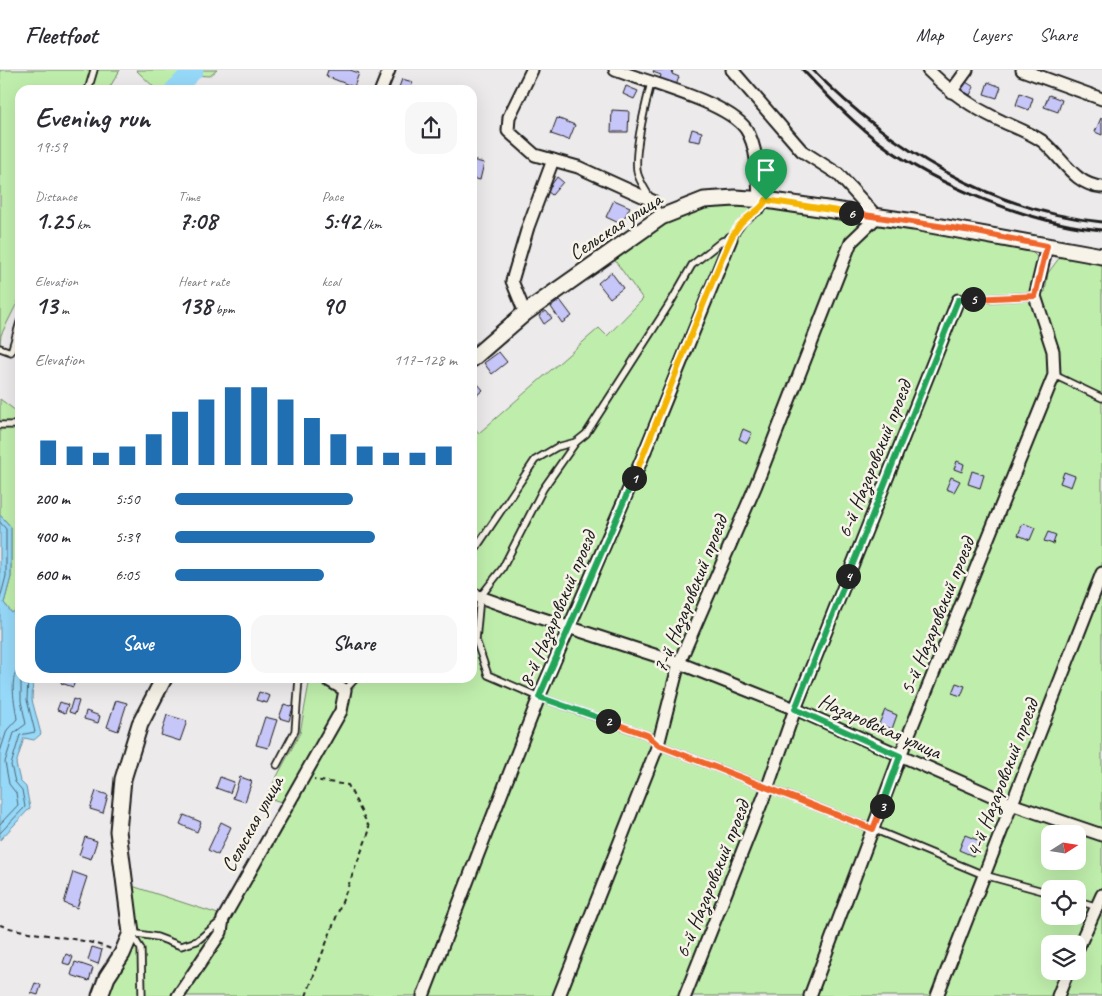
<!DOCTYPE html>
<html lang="en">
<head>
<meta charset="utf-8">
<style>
  :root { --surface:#fff; --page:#f7f7f7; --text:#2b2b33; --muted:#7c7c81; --line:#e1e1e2; --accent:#1f6fb2 }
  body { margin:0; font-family:Caveat,sans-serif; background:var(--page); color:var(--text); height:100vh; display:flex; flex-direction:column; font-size:19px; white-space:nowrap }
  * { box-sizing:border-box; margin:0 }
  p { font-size:16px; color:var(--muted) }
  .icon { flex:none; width:28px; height:28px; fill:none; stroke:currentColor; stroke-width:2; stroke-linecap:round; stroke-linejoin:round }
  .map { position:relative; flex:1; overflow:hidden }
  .sheet { position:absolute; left:15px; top:15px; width:462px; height:598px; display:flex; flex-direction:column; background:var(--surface); border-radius:15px; box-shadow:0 5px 20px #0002 }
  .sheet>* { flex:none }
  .needle { width:32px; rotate:78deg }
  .fabs { position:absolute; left:1041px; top:755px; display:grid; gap:10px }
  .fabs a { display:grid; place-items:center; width:45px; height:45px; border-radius:10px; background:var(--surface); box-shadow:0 5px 20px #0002; font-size:25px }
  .pin { position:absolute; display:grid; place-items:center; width:42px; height:42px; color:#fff; margin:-51px -21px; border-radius:50% 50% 50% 0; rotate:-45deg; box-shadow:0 0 5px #0007 }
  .pin .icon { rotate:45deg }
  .km { position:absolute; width:25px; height:25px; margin:-12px; border-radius:50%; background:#222; color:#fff; font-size:14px; line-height:25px; text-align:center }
  .round { display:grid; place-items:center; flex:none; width:52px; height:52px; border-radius:15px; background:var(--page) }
  .overview { display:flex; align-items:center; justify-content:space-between; height:85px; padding:0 20px }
  h1 { font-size:28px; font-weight:800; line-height:38px }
  .figures { display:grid; grid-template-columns:repeat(3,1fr); gap:8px; height:85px; padding:5px 20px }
  .figures div { display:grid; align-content:center }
  .figures b { font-size:25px; font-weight:800 }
  .figures small { font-size:14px; font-weight:400 }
  .figures p { font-size:14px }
  .chart { height:140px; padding:10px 20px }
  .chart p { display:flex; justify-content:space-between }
  .chart svg { width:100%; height:90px; margin-top:5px; stroke:var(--accent); stroke-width:6 }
  .action { display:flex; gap:10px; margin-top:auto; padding:10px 20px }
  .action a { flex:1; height:58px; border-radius:15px; background:var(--accent); color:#fff; font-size:20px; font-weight:800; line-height:58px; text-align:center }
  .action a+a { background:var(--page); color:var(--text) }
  ul { padding:0 20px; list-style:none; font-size:16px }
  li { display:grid; grid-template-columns:80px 60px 1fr; align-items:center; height:38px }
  li i { height:12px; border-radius:6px; background:var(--accent) }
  header { display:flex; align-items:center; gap:30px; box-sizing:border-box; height:70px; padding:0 25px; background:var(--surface); border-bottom:1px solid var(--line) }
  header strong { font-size:24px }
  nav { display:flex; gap:28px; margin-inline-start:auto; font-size:18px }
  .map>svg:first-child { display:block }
  .green { fill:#bfeeac; stroke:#6e8564; fill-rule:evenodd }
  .water { fill:#96d8f8; stroke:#658da0 }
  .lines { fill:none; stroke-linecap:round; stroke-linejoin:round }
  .shore { stroke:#4d6774; stroke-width:1 }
  .river { stroke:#96d8f8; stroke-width:19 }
  .building { fill:#c7c6f8; stroke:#1c1c1c }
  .service-casing { stroke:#1c1c1c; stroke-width:9 }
  .minor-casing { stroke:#1c1c1c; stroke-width:15 }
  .tertiary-casing { stroke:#1c1c1c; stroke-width:19 }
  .path { stroke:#1c1c1c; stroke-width:2; stroke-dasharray:5 4; stroke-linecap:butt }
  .service { stroke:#f7f3e8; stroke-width:5.5 }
  .minor { stroke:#f7f3e8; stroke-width:11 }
  .tertiary { stroke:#f7f3e8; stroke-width:15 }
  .rail { stroke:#1c1c1c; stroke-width:3 }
  .split-1-casing { stroke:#fff; stroke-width:10 }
  .split-2-casing { stroke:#fff; stroke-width:10 }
  .split-3-casing { stroke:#fff; stroke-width:10 }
  .split-4-casing { stroke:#fff; stroke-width:10 }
  .split-5-casing { stroke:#fff; stroke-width:10 }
  .split-6-casing { stroke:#fff; stroke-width:10 }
  .split-7-casing { stroke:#fff; stroke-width:10 }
  .split-1 { stroke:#f5b400; stroke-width:6 }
  .split-2 { stroke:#22a559; stroke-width:6 }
  .split-3 { stroke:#f0652b; stroke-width:6 }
  .split-4 { stroke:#22a559; stroke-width:6 }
  .split-5 { stroke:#22a559; stroke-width:6 }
  .split-6 { stroke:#f0652b; stroke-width:6 }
  .split-7 { stroke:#f5b400; stroke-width:6 }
  .labels { text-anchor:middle; stroke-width:5; stroke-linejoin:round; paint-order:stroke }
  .street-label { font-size:21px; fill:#1c1c1c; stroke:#f7f3e8 }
</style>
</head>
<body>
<header>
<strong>Fleetfoot</strong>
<nav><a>Map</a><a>Layers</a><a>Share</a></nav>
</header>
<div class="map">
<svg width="1102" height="926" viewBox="0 0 1102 926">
  <rect width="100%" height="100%" fill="#edeaeb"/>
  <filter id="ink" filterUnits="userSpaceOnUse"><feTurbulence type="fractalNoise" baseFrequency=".02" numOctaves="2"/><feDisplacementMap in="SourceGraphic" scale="10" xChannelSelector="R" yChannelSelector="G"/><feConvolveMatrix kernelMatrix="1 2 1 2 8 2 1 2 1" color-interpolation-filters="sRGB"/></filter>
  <g filter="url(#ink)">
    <g class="green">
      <polygon points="0,0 120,0 108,20 20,20 20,227 1,265 0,274"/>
      <polygon points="136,0 217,0 210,6 191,5 180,20 157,20"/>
      <path d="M756,134L1028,178L1038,188L1032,219L1045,222L1048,203L1060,187L1102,193V926H107L112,909L126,886L129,815L218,844L231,843L290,735L266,727L300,663L310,608H472L473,356L479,363L599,258L607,266L643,229L613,188L668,149L698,137ZM1050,764H1078V791H1050ZM1050,819H1078V846H1050ZM1050,874H1078V901H1050Z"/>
      <polygon points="0,329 20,344 20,537 12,543 4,533 11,507 11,457 0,445"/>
    </g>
    <polygon class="water" points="0,445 11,457 11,507 4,533 12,543 20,537 20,608 33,608 32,630 41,664 34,670 24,668 16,694 20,711 26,717 30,738 0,770"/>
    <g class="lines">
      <g class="shore">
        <polyline points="0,452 6,459 6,506 0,529"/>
        <path d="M0,682L7,660L17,649C15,633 8,609 20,594"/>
        <polyline points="0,754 18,735 16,723 9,714 5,692 14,663 26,654 21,631 21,608"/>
        <polyline points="0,763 25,737 22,720 15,712 11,695 20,665 35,662 27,630 28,608"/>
      </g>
      <polyline class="river" points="174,20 194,0"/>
    </g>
    <g class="building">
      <polygon points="328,0 350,0 359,3 354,17 326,6"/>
      <polygon points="654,0 673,0 672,4 679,7 675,18 659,12 661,5 653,2"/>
      <polygon points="402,9 413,12 410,20 398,20"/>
      <polygon points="966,12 974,17 970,25 961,20"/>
      <polygon points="988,12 1001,17 997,28 984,24"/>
      <polygon points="626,16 638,21 634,29 623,24"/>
      <polygon points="1020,23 1033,28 1029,40 1016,35"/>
      <polygon points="1049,25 1062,30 1058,42 1044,37"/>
      <polygon points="612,40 629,41 628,62 611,62"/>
      <polygon points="557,48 575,55 569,70 551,64"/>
      <polygon points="1101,48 1102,49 1102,65 1095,62"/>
      <polygon points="692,59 702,62 700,72 689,70"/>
      <polygon points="472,90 484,93 480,110 472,108"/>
      <polygon points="557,107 563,112 552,125 547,121"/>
      <polygon points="614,130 630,137 621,154 606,147"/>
      <polygon points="611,202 623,218 610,228 598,213"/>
      <polygon points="560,230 572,246 562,253 551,237"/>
      <polygon points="546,241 552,248 544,254 539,246"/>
      <polygon points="499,282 507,292 492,304 484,293"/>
      <polygon points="472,307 483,320 472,329"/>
      <polygon points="743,359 752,363 747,373 739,369"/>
      <polygon points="957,391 964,394 962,402 954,399"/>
      <polygon points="972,401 984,405 980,418 968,414"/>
      <polygon points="1064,402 1075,406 1071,417 1060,413"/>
      <polygon points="951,407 960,411 954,422 946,419"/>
      <polygon points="1023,453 1035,458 1030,470 1018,465"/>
      <polygon points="1048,462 1056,465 1053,474 1044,471"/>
      <polygon points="63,608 76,608 73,617 61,613"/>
      <polygon points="956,613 965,616 961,626 952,623"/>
      <polygon points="259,622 270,626 267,633 256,630"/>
      <polygon points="73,629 79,631 75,644 69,642"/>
      <polygon points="116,630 127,633 118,661 107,657"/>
      <polygon points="60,632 68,635 65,643 57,640"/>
      <polygon points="284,634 293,637 289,651 279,648"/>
      <polygon points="885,640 897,645 892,659 879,654"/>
      <polygon points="86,641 100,646 98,653 84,649"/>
      <polygon points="167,645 187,651 180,671 161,665"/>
      <polygon points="265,647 277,650 268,678 256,675"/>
      <polygon points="220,707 234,712 230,723 216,718"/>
      <polygon points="240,707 252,711 245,732 233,728"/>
      <polygon points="96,721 108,725 103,743 90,739"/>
      <polygon points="184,745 201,752 197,762 180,754"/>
      <polygon points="221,752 231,757 218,785 208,780"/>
      <polygon points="965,765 980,771 973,786 959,780"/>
      <polygon points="85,767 97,771 91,789 79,785"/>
      <polygon points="73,802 87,807 77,838 64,833"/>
      <polygon points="92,877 102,880 98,894 88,890"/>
      <polygon points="66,884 73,887 70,895 63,893"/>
      <polygon points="75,892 93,898 89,911 71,905"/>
      <polygon points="35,913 41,915 38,925 31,923"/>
    </g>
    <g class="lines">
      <g class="service-casing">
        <g id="service">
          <path d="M651,13C646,33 632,86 638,105C643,119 654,132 661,146"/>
          <polyline points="88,20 94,0"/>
          <polyline points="958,230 1035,226"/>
          <polyline points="0,278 11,282 20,252"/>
          <polyline points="1054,305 1102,328"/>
          <polyline points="0,355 20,355"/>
          <polyline points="576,372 543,419 502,499 480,527 476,570 488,605 539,627 647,665 658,675 873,759 984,805 1050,823"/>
          <polyline points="472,484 535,390 557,377 576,372 586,364 672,230 692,195 722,171 731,169 744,151 762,139 765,132"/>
          <polyline points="345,620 356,608"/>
          <polyline points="277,695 295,661 299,608"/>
          <polyline points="1078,831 1098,837"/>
          <polyline points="131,863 157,867 181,876 197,871 222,850"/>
          <polyline points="132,865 141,879 142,926"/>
        </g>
      </g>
      <g class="minor-casing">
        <g id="minor">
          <polyline points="532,0 509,47 508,61 535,85 578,97 653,131"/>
          <path d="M615,0C647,12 727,32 746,59C758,77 758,109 759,130"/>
          <path d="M928,0C949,21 970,36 997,49C1011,56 1029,62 1042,71C1062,87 1074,115 1102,117"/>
          <polyline points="1022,0 1102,29"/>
          <polyline points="381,20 389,0"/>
          <polyline points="951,22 967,0"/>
          <polyline points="525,243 512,211 528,157 553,90"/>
          <polyline points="472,523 480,527 528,544 679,593 795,639 1011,734 1102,765"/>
          <polyline points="1078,878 1102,825"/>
          <polyline points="178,926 221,862 223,849 341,641 345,620 325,608"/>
          <polyline points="423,926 539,627 641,391 731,169"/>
          <polyline points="559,926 658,675 679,593 756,415 851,172 877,147 838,104 802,81 732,0"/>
          <polyline points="685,926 767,719 795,639 958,230"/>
          <polyline points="810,926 900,686 1054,305 1053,281 1035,226 1047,176"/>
          <polyline points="937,926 1102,503"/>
          <polyline points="1058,926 1068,901"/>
        </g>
      </g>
      <g class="tertiary-casing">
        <g id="tertiary">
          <polyline points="472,289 525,243 661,147 704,130 735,128 766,130 914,152 1102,186"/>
          <polyline points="100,926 107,907 122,884 131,863 118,761 123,709 140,654 164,608"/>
        </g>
      </g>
      <g class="path">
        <path d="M0,855C36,867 75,865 111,879"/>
        <polyline points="306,926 370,759 348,715 314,710"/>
      </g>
      <use href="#service" class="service"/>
      <use href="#minor" class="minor"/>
      <use href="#tertiary" class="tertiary"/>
      <g class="rail">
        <path d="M803,0C827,26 852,52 880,73C937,116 1032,154 1102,160"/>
        <path d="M813,0C890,78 990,141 1102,152"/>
      </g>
    </g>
  </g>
  <g class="lines" filter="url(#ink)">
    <g class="split-1-casing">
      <path id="split-1" d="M634,408L722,188C728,176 733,160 744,151C752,142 761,141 766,130"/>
    </g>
    <g class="split-2-casing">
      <polyline id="split-2" points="608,651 539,627 634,408"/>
    </g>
    <g class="split-3-casing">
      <polyline id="split-3" points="608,651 647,665 658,675 873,759 882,736"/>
    </g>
    <g class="split-4-casing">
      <polyline id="split-4" points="848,506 795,639 900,686 882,736"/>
    </g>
    <g class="split-5-casing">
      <polyline id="split-5" points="848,506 958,230 973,229"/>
    </g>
    <g class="split-6-casing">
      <polyline id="split-6" points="851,143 972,161 1047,176 1035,226 973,229"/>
    </g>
    <g class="split-7-casing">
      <polyline id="split-7" points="766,130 851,143"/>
    </g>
    <use href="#split-1" class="split-1"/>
    <use href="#split-2" class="split-2"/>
    <use href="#split-3" class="split-3"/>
    <use href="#split-4" class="split-4"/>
    <use href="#split-5" class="split-5"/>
    <use href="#split-6" class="split-6"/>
    <use href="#split-7" class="split-7"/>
  </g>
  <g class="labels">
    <g class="street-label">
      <text transform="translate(615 156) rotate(-33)" y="7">Сельская улица</text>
      <text transform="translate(874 389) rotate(-68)" y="7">6-й Назаровский проезд</text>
      <text transform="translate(690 524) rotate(-68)" y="7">7-й Назаровский проезд</text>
      <text transform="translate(557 539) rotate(-67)" y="7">8-й Назаровский проезд</text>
      <text transform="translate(937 546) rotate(-68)" y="7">5-й Назаровский проезд</text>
      <text transform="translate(880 656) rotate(24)" y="7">Назаровская улица</text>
      <text transform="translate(1002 708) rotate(-69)" y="7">4-й Назаровский проезд</text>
      <text transform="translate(252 754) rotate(-61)" y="7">Сельская улица</text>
      <text transform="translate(712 809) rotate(-68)" y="7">6-й Назаровский проезд</text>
    </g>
  </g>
</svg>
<div class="fabs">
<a><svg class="needle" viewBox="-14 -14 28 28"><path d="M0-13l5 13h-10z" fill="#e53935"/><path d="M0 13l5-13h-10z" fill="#7c7c81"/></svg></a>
<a><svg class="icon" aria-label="locate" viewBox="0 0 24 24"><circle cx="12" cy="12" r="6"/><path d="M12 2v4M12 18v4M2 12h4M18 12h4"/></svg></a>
<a><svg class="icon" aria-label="layers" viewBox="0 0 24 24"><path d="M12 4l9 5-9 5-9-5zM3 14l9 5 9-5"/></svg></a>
</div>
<div class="pin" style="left:766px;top:130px;background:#1e9e55"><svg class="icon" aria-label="arrive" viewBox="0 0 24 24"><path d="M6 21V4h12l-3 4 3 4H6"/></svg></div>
<b class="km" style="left:634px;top:408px">1</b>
<b class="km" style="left:608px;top:651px">2</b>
<b class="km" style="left:882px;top:736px">3</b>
<b class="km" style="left:848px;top:506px">4</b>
<b class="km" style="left:973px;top:229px">5</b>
<b class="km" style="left:851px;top:143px">6</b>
<section class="sheet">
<div class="overview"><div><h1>Evening run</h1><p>19:59</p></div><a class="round"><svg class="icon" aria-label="share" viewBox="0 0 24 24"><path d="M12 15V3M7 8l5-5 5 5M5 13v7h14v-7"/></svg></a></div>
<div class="figures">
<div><p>Distance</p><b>1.25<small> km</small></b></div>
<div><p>Time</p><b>7:08</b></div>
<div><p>Pace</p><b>5:42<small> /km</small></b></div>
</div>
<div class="figures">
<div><p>Elevation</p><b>13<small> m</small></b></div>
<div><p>Heart rate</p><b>138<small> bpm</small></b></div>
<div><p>kcal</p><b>90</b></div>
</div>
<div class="chart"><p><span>Elevation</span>117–128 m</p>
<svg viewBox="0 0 160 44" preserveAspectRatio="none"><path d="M5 44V32M15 44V35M25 44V38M35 44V35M45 44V29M55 44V18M65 44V12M75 44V6M85 44V6M95 44V12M105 44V21M115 44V29M125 44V35M135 44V38M145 44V38M155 44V35"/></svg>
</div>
<ul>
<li><b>200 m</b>5:50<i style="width:63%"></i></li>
<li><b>400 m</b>5:39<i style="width:71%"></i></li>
<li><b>600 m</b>6:05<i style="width:53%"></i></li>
</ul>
<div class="action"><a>Save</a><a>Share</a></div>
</section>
</div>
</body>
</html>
